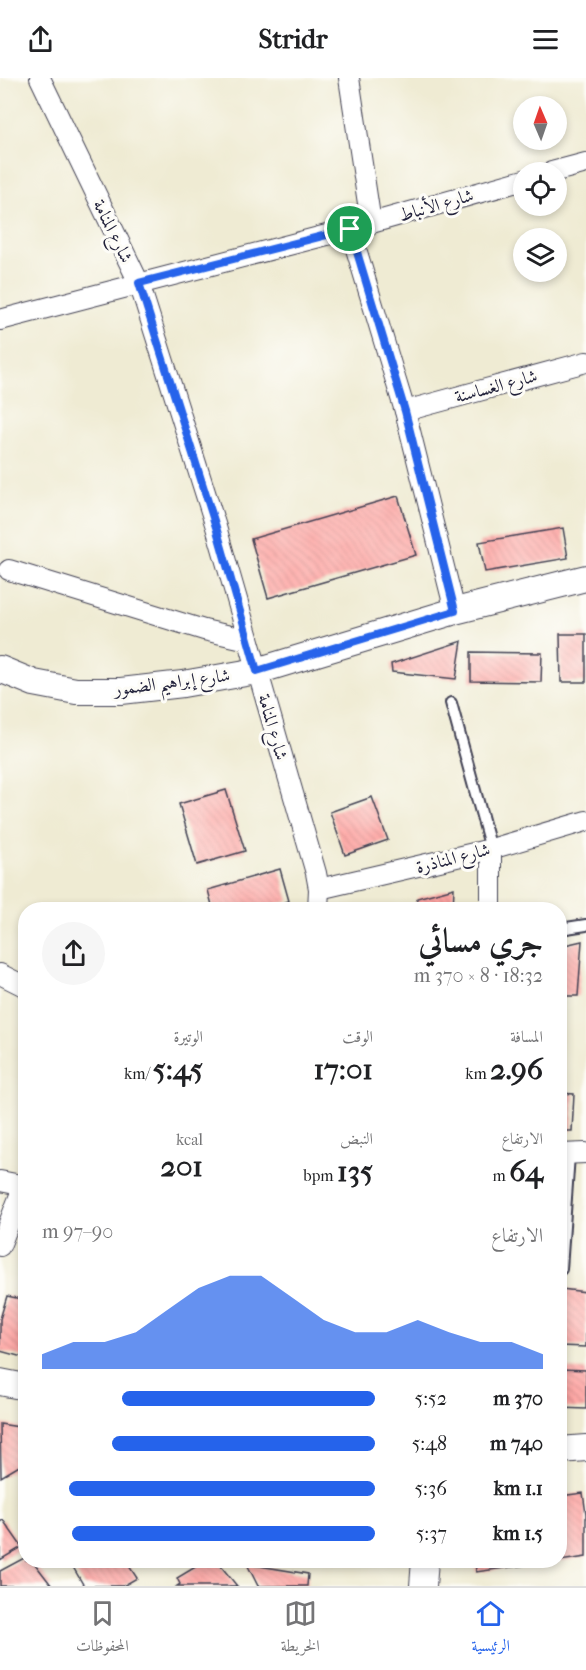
<!DOCTYPE html>
<html lang="ar">
<head>
<meta charset="utf-8">
<style>
  :root { --surface:#fff; --page:#f6f6f6; --text:#202124; --muted:#757577; --line:#e0e0e0; --accent:#2563eb }
  body { margin:0; font-family:"IM FELL French Canon",Amiri,serif; background:var(--page); color:var(--text); direction:rtl; height:100vh; display:flex; flex-direction:column; font-size:22px; white-space:nowrap }
  * { box-sizing:border-box; margin:0 }
  p { font-size:20px; color:var(--muted) }
  .icon { flex:none; width:33px; height:33px; fill:none; stroke:currentColor; stroke-width:2; stroke-linecap:round; stroke-linejoin:round }
  .map { position:relative; flex:1; overflow:hidden; direction:ltr }
  .drawer { position:absolute; left:18px; top:824px; width:549px; height:666px; display:flex; flex-direction:column; background:var(--surface); border-radius:24px; box-shadow:0 3px 9px #0003; direction:rtl }
  .drawer>* { flex:none }
  .needle { width:39px; rotate:358deg }
  .controls { position:absolute; left:513px; top:18px; display:grid; gap:12px }
  .controls a { display:grid; place-items:center; width:54px; height:54px; border-radius:50%; background:var(--surface); box-shadow:0 3px 9px #0003; font-size:30px }
  .pin { position:absolute; display:grid; place-items:center; width:51px; height:51px; color:#fff; margin:-26px; border:3px solid #fff; border-radius:50%; box-shadow:0 2px 6px #0007 }
  .round { display:grid; place-items:center; flex:none; width:63px; height:63px; border-radius:32px; background:var(--page) }
  .overview { display:flex; align-items:center; justify-content:space-between; height:102px; padding:0 24px }
  h1 { font-size:33px; font-weight:800; line-height:45px }
  .figures { display:grid; grid-template-columns:repeat(3,1fr); gap:9px; height:102px; padding:6px 24px }
  .figures div { display:grid; align-content:center }
  .figures b { font-size:30px; font-weight:800 }
  .figures small { font-size:16px; font-weight:400 }
  .figures p { font-size:16px }
  .chart { height:168px; padding:12px 24px }
  .chart p { display:flex; justify-content:space-between }
  .chart svg { width:100%; height:108px; margin-top:6px; fill:var(--accent); opacity:.7 }
  ul { padding:0 24px; list-style:none; font-size:20px }
  li { display:grid; grid-template-columns:96px 72px 1fr; align-items:center; height:45px }
  li i { height:15px; border-radius:8px; background:var(--accent) }
  header { display:flex; justify-content:space-between; align-items:center; height:78px; padding:0 24px; background:var(--surface); font-size:27px; font-weight:800 }
  .menu { display:flex; justify-content:space-around; align-items:center; height:84px; border-top:2px solid var(--line); background:var(--surface); font-size:16px; color:var(--muted) }
  .menu a { display:grid; justify-items:center; gap:3px }
  .menu .active { color:var(--accent) }
  .map>svg:first-child { display:block }
  .building { fill:url(#building-back-hatch) }
  .lines { fill:none; stroke-linecap:round; stroke-linejoin:round }
  .service-casing { stroke:#414052; stroke-width:14 }
  .minor-casing { stroke:#414052; stroke-width:22 }
  .tertiary-casing { stroke:#414052; stroke-width:28 }
  .service { stroke:#fff; stroke-width:10 }
  .minor { stroke:#fff; stroke-width:20 }
  .tertiary { stroke:#fff; stroke-width:26 }
  .route-casing { stroke:#fff; stroke-width:12 }
  .route { stroke:#2563eb; stroke-width:8 }
  .labels { text-anchor:middle; stroke-width:6; stroke-linejoin:round; paint-order:stroke }
  .street-label { font-size:18px; fill:#22223b; stroke:#fdfcf7 }
</style>
</head>
<body>
<header><svg class="icon" aria-label="menu" viewBox="0 0 24 24"><path d="M4 6h16M4 12h16M4 18h16"/></svg>Stridr<svg class="icon" aria-label="share" viewBox="0 0 24 24"><path d="M12 15V3M7 8l5-5 5 5M5 13v7h14v-7"/></svg></header>
<div class="map">
<svg width="586" height="1508" viewBox="0 0 586 1508">
  <defs>
    <pattern id="building-back-hatch" width="6" height="6" patternUnits="userSpaceOnUse" patternTransform="scale(1.5)"><rect width="6" height="6" fill="#fea4a2"/><path d="M-1 5l2 2M0 0l6 6M5-1l2 2" fill="none" stroke="#d98d8c"/></pattern>
  </defs>
  <rect width="100%" height="100%" fill="#fdfcf7"/>
  <filter id="ink" filterUnits="userSpaceOnUse"><feTurbulence type="fractalNoise" baseFrequency=".0167" numOctaves="2"/><feDisplacementMap in="SourceGraphic" scale="12" xChannelSelector="R" yChannelSelector="G"/><feConvolveMatrix kernelMatrix="1 2 1 2 8 2 1 2 1" color-interpolation-filters="sRGB"/></filter>
  <filter id="wash" filterUnits="userSpaceOnUse"><feTurbulence type="fractalNoise" baseFrequency=".008" numOctaves="4" result="noise"/><feDisplacementMap in="SourceGraphic" scale="24" xChannelSelector="R" yChannelSelector="G"/><feGaussianBlur stdDeviation="1.35" result="paint"/><feColorMatrix in="noise" values="0 0 0 0 0 0 0 0 0 0 0 0 0 0 0 0 0 1.4 0 .05"/><feComposite in="paint" operator="in"/></filter>
  <g filter="url(#wash)">
    <rect width="100%" height="100%" fill="#efebd3"/>
    <g id="blocks">
      <g class="building">
        <polygon points="398,418 416,477 268,520 251,461"/>
        <polygon points="563,450 568,480 485,494 479,464"/>
        <polygon points="560,556 586,556 586,604 561,604"/>
        <polygon points="462,563 456,601 392,594 391,586"/>
        <polygon points="471,574 542,575 541,604 471,603"/>
        <polygon points="226,712 245,773 197,787 179,726"/>
        <polygon points="372,719 388,762 345,777 330,734"/>
        <polygon points="280,791 289,823 261,831 213,831 208,812"/>
        <polygon points="454,810 453,831 416,831 417,820"/>
        <polygon points="582,863 578,918 560,918 560,868"/>
        <polygon points="560,1015 574,1016 572,1053 560,1053"/>
        <polygon points="561,1211 586,1214 586,1269 560,1268"/>
        <polygon points="7,1218 26,1222 26,1280 0,1273 0,1241"/>
        <polygon points="560,1291 586,1292 586,1331 560,1330"/>
        <polygon points="0,1346 19,1349 26,1359 26,1384 1,1399"/>
        <polygon points="583,1415 586,1436 586,1479 560,1483 560,1418"/>
        <polygon points="3,1442 22,1469 0,1482 0,1444"/>
        <polygon points="26,1479 26,1482 32,1482 52,1508 0,1508 0,1493"/>
        <polygon points="69,1482 125,1482 137,1500 123,1508 84,1508"/>
        <polygon points="207,1482 216,1482 237,1508 177,1508 180,1506 177,1500"/>
        <polygon points="475,1482 555,1482 555,1483 476,1494"/>
        <polygon points="247,1486 308,1496 307,1508 258,1508"/>
      </g>
    </g>
  </g>
  <g filter="url(#ink)">
    <use href="#blocks" fill-opacity="0" stroke="#414052" stroke-width="1.5"/>
    <g class="lines">
      <g class="service-casing">
        <g id="service">
          <polyline points="451,625 491,771"/>
          <polyline points="560,851 586,847"/>
          <polyline points="561,1191 569,1077"/>
        </g>
      </g>
      <g class="minor-casing">
        <g id="minor">
          <polyline points="40,0 139,205 216,449 316,795 319,811 318,831"/>
          <polyline points="349,0 371,145"/>
          <polyline points="552,94 586,85"/>
          <polyline points="350,151 405,333 455,533"/>
          <polyline points="0,242 350,151 524,102"/>
          <polyline points="405,333 586,284"/>
          <polyline points="9,492 204,552 248,562"/>
          <polyline points="491,771 491,831"/>
          <polyline points="319,811 491,771 586,743"/>
          <polyline points="0,896 26,909"/>
          <polyline points="560,1076 586,1075"/>
          <polyline points="0,1103 26,1108"/>
          <polyline points="0,1168 26,1102"/>
        </g>
      </g>
      <g class="tertiary-casing">
        <g id="tertiary">
          <polyline points="0,591 34,605 76,613 121,613 183,606 257,593 455,533 586,500"/>
          <polyline points="0,1304 26,1309"/>
          <polyline points="560,1372 586,1370"/>
          <polyline points="423,1508 425,1482"/>
        </g>
      </g>
      <use href="#service" class="service"/>
      <use href="#minor" class="minor"/>
      <use href="#tertiary" class="tertiary"/>
    </g>
  </g>
  <g class="lines" filter="url(#ink)">
    <g class="route-casing">
      <polygon id="route" points="350,151 405,333 455,533 257,593 216,449 139,205"/>
    </g>
    <use href="#route" class="route"/>
  </g>
  <g class="labels">
    <g class="street-label">
      <text transform="translate(436 127) rotate(-16)" y="6">شارع الأنباط</text>
      <text transform="translate(113 153) rotate(64)" y="6">شارع المنامة</text>
      <text transform="translate(496 308) rotate(-15)" y="6">شارع الغساسنة</text>
      <text transform="translate(172 604) rotate(-7)" y="6">شارع إبراهيم الضمور</text>
      <text transform="translate(273 649) rotate(74)" y="6">شارع المنامة</text>
      <text transform="translate(453 780) rotate(-14)" y="6">شارع المناذرة</text>
    </g>
  </g>
</svg>
<div class="controls">
<a><svg class="needle" viewBox="-14 -14 28 28"><path d="M0-13l5 13h-10z" fill="#e53935"/><path d="M0 13l5-13h-10z" fill="#757577"/></svg></a>
<a><svg class="icon" aria-label="locate" viewBox="0 0 24 24"><circle cx="12" cy="12" r="6"/><path d="M12 2v4M12 18v4M2 12h4M18 12h4"/></svg></a>
<a><svg class="icon" aria-label="layers" viewBox="0 0 24 24"><path d="M12 4l9 5-9 5-9-5zM3 14l9 5 9-5"/></svg></a>
</div>
<div class="pin" style="left:350px;top:151px;background:#1e9e55"><svg class="icon" aria-label="arrive" viewBox="0 0 24 24"><path d="M6 21V4h12l-3 4 3 4H6"/></svg></div>
<section class="drawer">
<div class="overview"><div><h1>جري مسائي</h1><p>18:32 · 8 × 370 m</p></div><a class="round"><svg class="icon" aria-label="share" viewBox="0 0 24 24"><path d="M12 15V3M7 8l5-5 5 5M5 13v7h14v-7"/></svg></a></div>
<div class="figures">
<div><p>المسافة</p><b>2.96<small> km</small></b></div>
<div><p>الوقت</p><b>17:01</b></div>
<div><p>الوتيرة</p><b>5:45<small> /km</small></b></div>
</div>
<div class="figures">
<div><p>الارتفاع</p><b>64<small> m</small></b></div>
<div><p>النبض</p><b>135<small> bpm</small></b></div>
<div><p>kcal</p><b>201</b></div>
</div>
<div class="chart"><p><span>الارتفاع</span>90–97 m</p>
<svg viewBox="0 0 160 44" preserveAspectRatio="none"><path d="M0 44V38L10 33L20 33L30 29L40 20L50 11L60 6L70 6L80 15L90 24L100 29L110 29L120 24L130 29L140 33L150 33L160 38V44z"/></svg>
</div>
<ul>
<li><b>370 m</b>5:52<i style="width:76%"></i></li>
<li><b>740 m</b>5:48<i style="width:79%"></i></li>
<li><b>1.1 km</b>5:36<i style="width:92%"></i></li>
<li><b>1.5 km</b>5:37<i style="width:91%"></i></li>
</ul>
</section>
</div>
<nav class="menu">
<a class="active"><svg class="icon" aria-label="home" viewBox="0 0 24 24"><path d="M3 11l9-7 9 7M6 9v11h12V9"/></svg>الرئيسية</a>
<a><svg class="icon" aria-label="map" viewBox="0 0 24 24"><path d="M3 6l6-2 6 2 6-2v14l-6 2-6-2-6 2zM9 4v14M15 6v14"/></svg>الخريطة</a>
<a><svg class="icon" aria-label="saved" viewBox="0 0 24 24"><path d="M7 4h10v16l-5-4-5 4z"/></svg>المحفوظات</a>
</nav>
</body>
</html>
